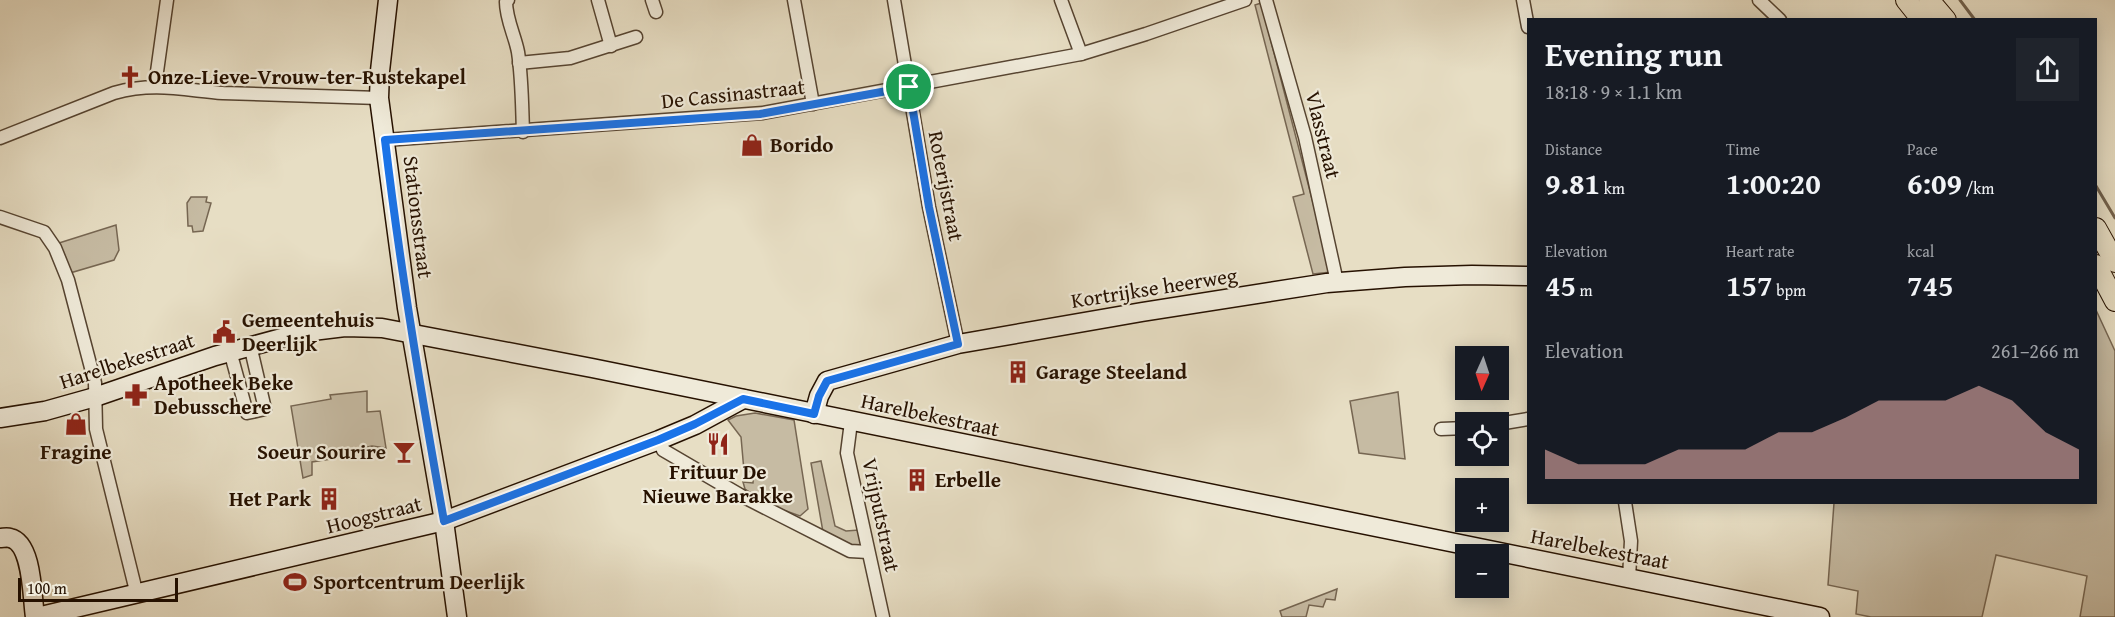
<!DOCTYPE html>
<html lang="en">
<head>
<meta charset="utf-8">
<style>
  :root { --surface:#171b24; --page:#20242c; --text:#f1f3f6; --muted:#9ea1a6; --accent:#c59692 }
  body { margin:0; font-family:"Gentium Book Plus",serif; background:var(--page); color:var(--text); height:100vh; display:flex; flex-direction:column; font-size:22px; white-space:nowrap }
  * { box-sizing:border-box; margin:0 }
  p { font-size:20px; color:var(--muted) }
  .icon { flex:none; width:33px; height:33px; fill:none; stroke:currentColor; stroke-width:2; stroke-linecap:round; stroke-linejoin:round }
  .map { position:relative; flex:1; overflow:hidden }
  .panel { position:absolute; left:1527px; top:18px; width:570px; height:486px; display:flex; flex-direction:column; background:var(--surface); border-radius:0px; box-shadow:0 3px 15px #0003 }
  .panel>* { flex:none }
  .needle { width:39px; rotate:183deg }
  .tools { position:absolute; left:1455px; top:346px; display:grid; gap:12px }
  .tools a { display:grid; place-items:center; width:54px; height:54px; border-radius:0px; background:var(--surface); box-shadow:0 3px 15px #0003; font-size:30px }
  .scale { position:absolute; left:18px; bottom:15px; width:160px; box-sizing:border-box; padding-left:6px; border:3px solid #261100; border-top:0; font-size:16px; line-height:21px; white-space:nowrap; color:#261100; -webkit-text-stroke:4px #efead9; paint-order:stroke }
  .pin { position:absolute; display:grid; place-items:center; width:51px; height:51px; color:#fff; margin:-26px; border:3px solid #fff; border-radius:50%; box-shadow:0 2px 6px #0007 }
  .round { display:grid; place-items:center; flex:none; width:63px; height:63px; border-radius:0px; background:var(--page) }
  .summary { display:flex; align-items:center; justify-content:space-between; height:102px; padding:0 18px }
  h1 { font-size:33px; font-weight:800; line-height:45px }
  .metrics { display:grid; grid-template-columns:repeat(3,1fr); gap:9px; height:102px; padding:6px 18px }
  .metrics div { display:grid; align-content:center }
  .metrics b { font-size:30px; font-weight:800 }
  .metrics small { font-size:16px; font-weight:400 }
  .metrics p { font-size:16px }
  .chart { height:168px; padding:12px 18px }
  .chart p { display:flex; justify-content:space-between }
  .chart svg { width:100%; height:108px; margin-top:6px; fill:var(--accent); opacity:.7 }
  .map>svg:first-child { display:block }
  .green { fill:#c6bba3; stroke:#766652; stroke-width:1.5 }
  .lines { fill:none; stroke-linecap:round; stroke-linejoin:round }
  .stream { stroke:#72624d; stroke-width:3 }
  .street-casing { stroke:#564431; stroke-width:15 }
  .secondary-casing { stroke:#261100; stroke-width:21 }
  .primary-casing { stroke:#261100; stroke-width:22 }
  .street { stroke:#efead9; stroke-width:12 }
  .secondary { stroke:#efead9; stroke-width:18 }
  .primary { stroke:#e7dec4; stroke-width:20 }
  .route-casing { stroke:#fff; stroke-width:12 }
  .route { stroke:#1a73e8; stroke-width:8 }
  .labels { text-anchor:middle; stroke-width:4.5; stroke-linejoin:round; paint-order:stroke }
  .poi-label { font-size:21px; font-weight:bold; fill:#261100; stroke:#efead9; text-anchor:start }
  .street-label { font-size:21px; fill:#261100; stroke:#efead9 }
</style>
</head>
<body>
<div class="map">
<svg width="2115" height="617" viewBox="0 0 2115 617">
  <rect width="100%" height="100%" fill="#e7dec4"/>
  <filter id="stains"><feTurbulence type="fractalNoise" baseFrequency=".00333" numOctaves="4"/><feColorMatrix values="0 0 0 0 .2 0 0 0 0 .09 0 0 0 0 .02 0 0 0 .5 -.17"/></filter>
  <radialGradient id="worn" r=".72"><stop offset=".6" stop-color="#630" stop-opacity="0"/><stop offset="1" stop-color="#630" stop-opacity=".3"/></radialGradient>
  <g class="green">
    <polygon points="1261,3 1331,272 1313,274 1293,197 1304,194 1255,5"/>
    <polygon points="191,197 207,197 206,202 211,203 203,231 193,232 192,226 188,226 187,203"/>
    <polygon points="116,225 119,250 114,260 70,273 59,243"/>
    <polygon points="2096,310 2115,351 2115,617 2080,617 2087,576 1996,555 1982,617 1871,617 1856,614 1858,591 1828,585 1834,503 2096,502"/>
    <polygon points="367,391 367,412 380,411 386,448 372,446 343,452 343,457 312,462 312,475 303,478 291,406 331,399 330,395"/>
    <polygon points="1398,392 1405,459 1359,453 1350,401"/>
    <polygon points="755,413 794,420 808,509 800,516 767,504 745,489 743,482 753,483 754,472 744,471 741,437 728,420 736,416"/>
    <polygon points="821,461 835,526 846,531 859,530 861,546 857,548 823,532 811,463"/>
    <polygon points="1337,589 1335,600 1326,599 1323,607 1309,605 1306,617 1282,617 1280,611"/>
  </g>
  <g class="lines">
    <g class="stream">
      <polyline points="1960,0 1975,20"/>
      <polyline points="2096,186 2115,218"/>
    </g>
    <g class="street-casing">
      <g id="street">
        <path d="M508,0L506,2C506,19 515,36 518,52C522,78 522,105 523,132"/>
        <polyline points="598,0 611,46"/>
        <polyline points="652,0 656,12"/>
        <polyline points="794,0 813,104"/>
        <polyline points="894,0 929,207 958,344"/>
        <polyline points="1061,0 1081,54"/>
        <polyline points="1266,0 1305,137 1337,282"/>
        <polyline points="1523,0 1528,27"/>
        <polyline points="1759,0 1780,20"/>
        <polyline points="519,63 570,58 636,37"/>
        <polyline points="155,86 167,0"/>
        <path d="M0,138L114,93C154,82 184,90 223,93C275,95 327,96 379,98"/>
        <polyline points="385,140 763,113 1081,54 1146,34 1245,0"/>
        <polyline points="0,217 44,232 55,248 68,280 95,383 96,429 137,595"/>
        <polyline points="230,351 247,413 265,409 250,345"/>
        <polyline points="851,422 847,453 883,617"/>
        <polyline points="1498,424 1528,419"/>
        <polyline points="1441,429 1466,428"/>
        <polyline points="659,440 663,450 740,495 850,551 868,552"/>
        <polyline points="1625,502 1631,541 1629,578"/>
      </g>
    </g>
    <g class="secondary-casing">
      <g id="secondary">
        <polyline points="388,0 380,71 379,98 407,308 444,521 457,617"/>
        <polyline points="814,414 819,396 827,381 958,344 1142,312 1327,283 1405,277 1472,275 1528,276"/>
        <polyline points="0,418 45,411 95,397 215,356 304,332 345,327 382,328 592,368 1820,617"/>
        <path d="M0,538C3,538 7,537 10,538C33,543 32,598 35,617"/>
        <polyline points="37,617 444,521 659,440 695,425 743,399"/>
      </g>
    </g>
    <g class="primary-casing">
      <g id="primary">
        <polyline points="1906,0 1922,20"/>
        <polyline points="1929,0 1946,20"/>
        <polyline points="2096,228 2115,262"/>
        <polyline points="2096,265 2115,301"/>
      </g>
    </g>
    <use href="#street" class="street"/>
    <use href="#secondary" class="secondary"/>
    <use href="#primary" class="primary"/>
  </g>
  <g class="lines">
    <g class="route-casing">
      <path id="route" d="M909,87L929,207L958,344L827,381L819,396L814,414L743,399L695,424L658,440L444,521C421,394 400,268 385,140L760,114Z"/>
    </g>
    <use href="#route" class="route"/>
  </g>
  <defs>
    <g id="church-bare" transform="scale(1.8)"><path d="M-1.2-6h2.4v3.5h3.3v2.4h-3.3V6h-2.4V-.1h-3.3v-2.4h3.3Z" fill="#8f2418" stroke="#efead9" stroke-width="2.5" paint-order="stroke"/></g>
    <g id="shop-bare" transform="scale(1.8)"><path d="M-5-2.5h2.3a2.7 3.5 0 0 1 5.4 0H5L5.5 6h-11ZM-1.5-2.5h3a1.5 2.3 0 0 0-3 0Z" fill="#8f2418" stroke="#efead9" stroke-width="2.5" paint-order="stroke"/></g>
    <g id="civic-bare" transform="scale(1.8)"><path d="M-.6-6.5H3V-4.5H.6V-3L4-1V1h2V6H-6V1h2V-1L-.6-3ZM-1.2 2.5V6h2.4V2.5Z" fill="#8f2418" stroke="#efead9" stroke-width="2.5" paint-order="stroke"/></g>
    <g id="building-bare" transform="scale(1.8)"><path d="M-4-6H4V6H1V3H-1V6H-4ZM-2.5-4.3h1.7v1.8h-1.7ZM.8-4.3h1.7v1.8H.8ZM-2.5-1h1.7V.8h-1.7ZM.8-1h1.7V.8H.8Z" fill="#8f2418" stroke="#efead9" stroke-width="2.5" paint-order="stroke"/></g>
    <g id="pharmacy-bare" transform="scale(1.8)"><path d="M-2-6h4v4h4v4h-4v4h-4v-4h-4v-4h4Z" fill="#8f2418" stroke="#efead9" stroke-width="2.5" paint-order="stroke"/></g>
    <g id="restaurant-bare" transform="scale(1.8)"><path d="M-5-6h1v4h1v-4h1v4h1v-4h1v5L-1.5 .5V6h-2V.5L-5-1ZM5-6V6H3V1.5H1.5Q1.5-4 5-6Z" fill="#8f2418" stroke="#efead9" stroke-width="2.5" paint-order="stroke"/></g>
    <g id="bar-bare" transform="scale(1.8)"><path d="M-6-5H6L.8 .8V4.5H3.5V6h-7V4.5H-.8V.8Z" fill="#8f2418" stroke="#efead9" stroke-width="2.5" paint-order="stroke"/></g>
    <g id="stadium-bare" transform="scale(1.8)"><path d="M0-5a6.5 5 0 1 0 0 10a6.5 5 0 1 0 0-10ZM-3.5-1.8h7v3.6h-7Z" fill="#8f2418" stroke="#efead9" stroke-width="2.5" paint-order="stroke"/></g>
  </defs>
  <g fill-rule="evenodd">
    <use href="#church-bare" x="130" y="77"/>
    <use href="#shop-bare" x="752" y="145"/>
    <use href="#civic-bare" x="224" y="332"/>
    <use href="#building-bare" x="1018" y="372"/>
    <use href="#pharmacy-bare" x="136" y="395"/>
    <use href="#shop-bare" x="76" y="424"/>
    <use href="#restaurant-bare" x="718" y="444"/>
    <use href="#bar-bare" x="404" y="452"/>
    <use href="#building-bare" x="917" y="480"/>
    <use href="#building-bare" x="329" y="499"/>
    <use href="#stadium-bare" x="295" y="582"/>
  </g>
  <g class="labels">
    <g class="poi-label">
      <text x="148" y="84">Onze-Lieve-Vrouw-ter-Rustekapel</text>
      <text x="770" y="152">Borido</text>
      <text x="242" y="327">Gemeentehuis<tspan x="242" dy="24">Deerlijk</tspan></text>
      <text x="1036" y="379">Garage Steeland</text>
      <text x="154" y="390">Apotheek Beke<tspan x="154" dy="24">Debusschere</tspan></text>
      <text x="76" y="459" text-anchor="middle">Fragine</text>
      <text x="386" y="459" text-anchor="end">Soeur Sourire</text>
      <text x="718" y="479" text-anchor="middle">Frituur De<tspan x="718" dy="24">Nieuwe Barakke</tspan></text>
      <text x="935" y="487">Erbelle</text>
      <text x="311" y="506" text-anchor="end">Het Park</text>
      <text x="313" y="589">Sportcentrum Deerlijk</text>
    </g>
    <g class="street-label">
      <text transform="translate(733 94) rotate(-6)" y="7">De Cassinastraat</text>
      <text transform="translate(1323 135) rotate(76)" y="7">Vlasstraat</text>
      <text transform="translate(946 186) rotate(79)" y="7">Roterijstraat</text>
      <text transform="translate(418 217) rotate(83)" y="7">Stationsstraat</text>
      <text transform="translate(1154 288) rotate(-9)" y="7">Kortrijkse heerweg</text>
      <text transform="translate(127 361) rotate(-18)" y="7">Harelbekestraat</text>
      <text transform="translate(930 415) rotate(12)" y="7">Harelbekestraat</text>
      <text transform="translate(374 515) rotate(-14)" y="7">Hoogstraat</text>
      <text transform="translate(881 515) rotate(78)" y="7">Vrijputstraat</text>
      <text transform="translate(1600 549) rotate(11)" y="7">Harelbekestraat</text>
    </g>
  </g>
  <rect width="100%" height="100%" filter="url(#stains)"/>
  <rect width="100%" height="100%" fill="url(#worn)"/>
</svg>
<div class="tools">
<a><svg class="needle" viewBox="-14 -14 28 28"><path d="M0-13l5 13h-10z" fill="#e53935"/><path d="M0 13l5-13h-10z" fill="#9ea1a6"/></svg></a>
<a><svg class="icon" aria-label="locate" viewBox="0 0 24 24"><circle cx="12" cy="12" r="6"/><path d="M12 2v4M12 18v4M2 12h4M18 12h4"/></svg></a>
<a>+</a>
<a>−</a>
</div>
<div class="scale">100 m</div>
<div class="pin" style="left:909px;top:87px;background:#1e9e55"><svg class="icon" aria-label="arrive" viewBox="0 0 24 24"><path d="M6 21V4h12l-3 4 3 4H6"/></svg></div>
<section class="panel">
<div class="summary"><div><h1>Evening run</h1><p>18:18 · 9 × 1.1 km</p></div><a class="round"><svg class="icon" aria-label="share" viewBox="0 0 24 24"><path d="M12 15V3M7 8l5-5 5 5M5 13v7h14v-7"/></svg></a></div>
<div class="metrics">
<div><p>Distance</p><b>9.81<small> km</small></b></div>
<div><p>Time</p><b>1:00:20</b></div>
<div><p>Pace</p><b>6:09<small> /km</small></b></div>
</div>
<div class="metrics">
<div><p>Elevation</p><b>45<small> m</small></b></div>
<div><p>Heart rate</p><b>157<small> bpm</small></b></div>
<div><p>kcal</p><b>745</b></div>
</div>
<div class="chart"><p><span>Elevation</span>261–266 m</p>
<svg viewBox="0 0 160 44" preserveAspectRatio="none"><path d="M0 44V32L10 38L20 38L30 38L40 32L50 32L60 32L70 25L80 25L90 19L100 12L110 12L120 12L130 6L140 12L150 25L160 32V44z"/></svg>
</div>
</section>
</div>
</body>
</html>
